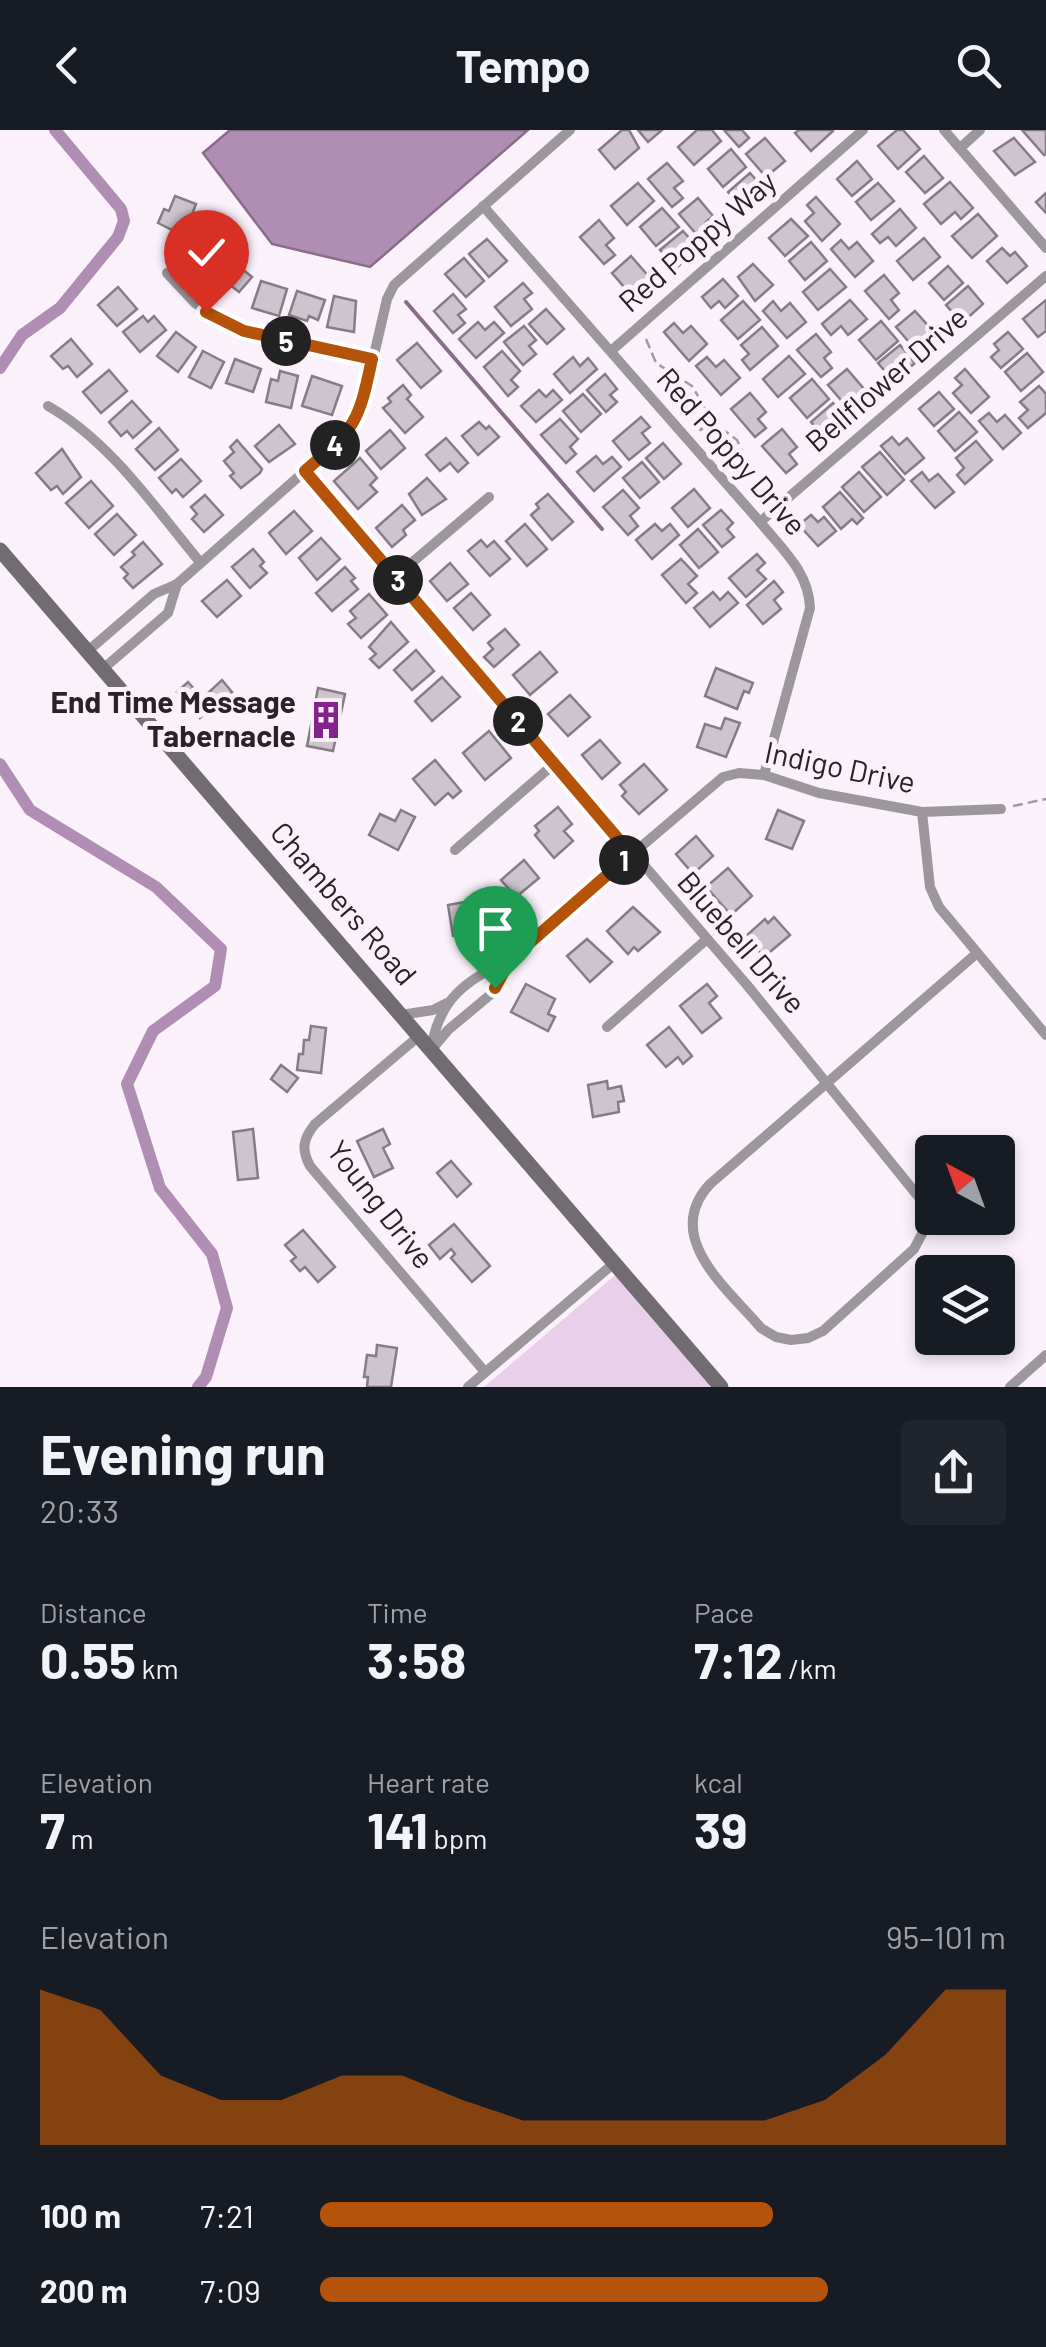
<!DOCTYPE html>
<html lang="en">
<head>
<meta charset="utf-8">
<style>
  :root { --surface:#171b24; --page:#20242c; --text:#f1f3f6; --muted:#9ea1a6; --accent:#b45309 }
  body { margin:0; font-family:Barlow,sans-serif; background:var(--page); color:var(--text); height:100vh; display:flex; flex-direction:column; font-size:38px; white-space:nowrap }
  * { box-sizing:border-box; margin:0 }
  p { font-size:32px; color:var(--muted) }
  .icon { flex:none; width:55px; height:55px; fill:none; stroke:currentColor; stroke-width:2; stroke-linecap:round; stroke-linejoin:round }
  .map { position:relative; height:1257px; overflow:hidden }
  .side { display:flex; flex-direction:column; background:var(--surface); flex:1 }
  .side>* { flex:none }
  .needle { width:65px; rotate:319deg }
  .controls { position:absolute; left:915px; top:1005px; display:grid; gap:20px }
  .controls a { display:grid; place-items:center; width:100px; height:100px; border-radius:10px; background:var(--surface); box-shadow:0 5px 15px #0003; font-size:50px }
  .pin { position:absolute; display:grid; place-items:center; width:85px; height:85px; color:#fff; margin:-102px -42px; border-radius:50% 50% 50% 0; rotate:-45deg; box-shadow:0 0 10px #0007 }
  .pin .icon { rotate:45deg }
  .km { position:absolute; width:50px; height:50px; margin:-25px; border-radius:50%; background:#222; color:#fff; font-size:28px; line-height:50px; text-align:center }
  .round { display:grid; place-items:center; flex:none; width:105px; height:105px; border-radius:10px; background:var(--page) }
  .summary { display:flex; align-items:center; justify-content:space-between; height:170px; padding:0 40px }
  h1 { font-size:55px; font-weight:700; line-height:75px }
  .figures { display:grid; grid-template-columns:repeat(3,1fr); gap:15px; height:170px; padding:10px 40px }
  .figures div { display:grid; align-content:center }
  .figures b { font-size:50px; font-weight:700 }
  .figures small { font-size:28px; font-weight:400 }
  .figures p { font-size:28px }
  .chart { height:280px; padding:20px 40px }
  .chart p { display:flex; justify-content:space-between }
  .chart svg { width:100%; height:180px; margin-top:10px; fill:var(--accent); opacity:.7 }
  ul { padding:0 40px; list-style:none; font-size:32px }
  li { display:grid; grid-template-columns:160px 120px 1fr; align-items:center; height:75px }
  li i { height:25px; border-radius:12px; background:var(--accent) }
  header { display:flex; justify-content:space-between; align-items:center; height:130px; padding:0 40px; background:var(--surface); font-size:45px; font-weight:700 }
  .map>svg:first-child { display:block }
  .green { fill:#e9cfe9 }
  .water { fill:#b08db2; stroke:#876d88; stroke-width:2.5 }
  .lines { fill:none; stroke-linecap:round; stroke-linejoin:round }
  .stream { stroke:#876d88; stroke-width:4 }
  .canal { stroke:#b08db2; stroke-width:12 }
  .building { fill:#cec4ce; stroke:#857c85; stroke-width:2.5 }
  .path { stroke:#a29aa2; stroke-width:2.5; stroke-dasharray:10 5; stroke-linecap:butt }
  .street { stroke:#9c979c; stroke-width:10 }
  .secondary { stroke:#716b72; stroke-width:15 }
  .route-casing { stroke:#fff; stroke-width:20 }
  .route { stroke:#b45309; stroke-width:12 }
  .labels { text-anchor:middle; stroke-width:10; stroke-linejoin:round; paint-order:stroke }
  .street-label { font-size:30px; fill:#272327; stroke:#fbf1fb }
  .poi-label { font-size:30px; font-weight:bold; fill:#272327; stroke:#fbf1fb; text-anchor:end }
</style>
</head>
<body>
<header><svg class="icon" aria-label="back" viewBox="0 0 24 24"><path d="M15 5l-7 7 7 7"/></svg>Tempo<svg class="icon" aria-label="search" viewBox="0 0 24 24"><circle cx="10" cy="10" r="6"/><path d="M15 15l6 6"/></svg></header>
<div class="map">
<svg width="1046" height="1257" viewBox="0 0 1046 1257">
  <rect width="100%" height="100%" fill="#fbf1fb"/>
  <polygon class="green" points="620,1142 723,1257 484,1257 613,1147"/>
  <polygon class="water" points="230,0 528,0 370,137 272,114 203,23"/>
  <g class="lines">
    <polyline class="stream" points="406,172 602,399"/>
    <g class="canal">
      <polyline points="0,238 22,205 60,178 118,107 124,91 121,79 55,0"/>
      <polyline points="0,634 30,680 156,757 221,819 215,856 153,901 127,954 160,1058 212,1124 227,1178 206,1247 198,1257"/>
    </g>
  </g>
  <g class="building">
    <polygon points="622,0 629,0 639,18 615,39 599,20"/>
    <polygon points="638,0 662,0 648,12"/>
    <polygon points="697,0 712,0 721,11 694,35 678,17"/>
    <polygon points="724,0 742,0 749,8 739,17"/>
    <polygon points="799,0 832,0 833,1 811,21 795,3"/>
    <polygon points="897,0 903,0 920,19 898,39 878,16"/>
    <polygon points="1022,0 1046,0 1046,24 1044,25"/>
    <polygon points="765,8 785,31 766,47 746,24"/>
    <polygon points="1014,8 1035,32 1015,45 994,21"/>
    <polygon points="731,19 746,37 723,57 708,39"/>
    <polygon points="924,26 943,48 925,63 906,42"/>
    <polygon points="857,31 872,49 852,66 837,49"/>
    <polygon points="667,33 683,51 674,58 683,68 672,77 648,49"/>
    <polygon points="750,43 765,60 751,72 746,66 738,73 728,62"/>
    <polygon points="950,52 973,78 961,89 955,82 941,94 924,74"/>
    <polygon points="638,53 654,71 627,95 611,76"/>
    <polygon points="878,53 894,71 871,90 856,72"/>
    <polygon points="1046,63 1046,83 1036,72"/>
    <polygon points="175,66 196,74 184,106 158,93 164,79 169,81"/>
    <polygon points="816,67 840,94 822,111 805,91 814,83 807,75"/>
    <polygon points="698,68 713,86 705,93 713,103 703,112 679,84"/>
    <polygon points="662,78 679,97 656,116 640,97"/>
    <polygon points="900,79 916,98 896,116 888,107 880,113 872,104"/>
    <polygon points="978,84 997,106 972,128 952,106"/>
    <polygon points="791,89 808,106 785,126 769,108"/>
    <polygon points="599,90 614,108 606,115 615,125 604,134 580,107"/>
    <polygon points="211,95 226,110 206,128 192,113"/>
    <polygon points="683,101 699,119 676,138 660,120"/>
    <polygon points="924,108 940,127 913,150 897,131"/>
    <polygon points="487,109 507,131 489,147 469,124"/>
    <polygon points="841,110 849,119 857,112 873,131 855,147 831,119"/>
    <polygon points="811,112 827,131 805,150 789,131"/>
    <polygon points="1002,118 1010,126 1015,122 1027,136 1007,153 987,131"/>
    <polygon points="631,126 651,149 631,165 612,143"/>
    <polygon points="464,128 484,151 466,167 445,144"/>
    <polygon points="231,130 252,147 239,162 229,154 221,164 210,155"/>
    <polygon points="753,134 773,155 755,171 738,147"/>
    <polygon points="948,136 963,153 944,170 929,153"/>
    <polygon points="830,139 846,157 818,180 803,162"/>
    <polygon points="884,145 899,163 891,170 899,180 889,189 865,161"/>
    <polygon points="723,149 738,166 725,178 719,171 711,178 702,167"/>
    <polygon points="261,151 287,159 279,186 252,178"/>
    <polygon points="523,153 532,163 524,169 532,179 511,196 495,177"/>
    <polygon points="968,156 983,174 962,193 946,175"/>
    <polygon points="118,157 137,179 117,196 98,175"/>
    <polygon points="297,161 325,170 318,190 309,186 307,191 289,185"/>
    <polygon points="453,164 466,179 458,185 465,193 453,203 434,181"/>
    <polygon points="334,166 356,171 354,202 327,197"/>
    <polygon points="850,170 867,189 848,205 841,196 831,205 822,194"/>
    <polygon points="1046,170 1046,201 1038,207 1023,189"/>
    <polygon points="743,171 760,190 738,209 721,190"/>
    <polygon points="773,171 781,181 790,173 806,192 787,208 763,181"/>
    <polygon points="546,179 564,199 547,214 529,194"/>
    <polygon points="915,181 932,200 924,207 931,215 920,225 896,197"/>
    <polygon points="143,186 148,192 154,186 166,200 140,222 123,202"/>
    <polygon points="881,191 898,211 876,230 859,210"/>
    <polygon points="478,192 485,200 494,192 504,203 476,228 459,209"/>
    <polygon points="674,193 683,203 691,196 707,214 689,231 664,202"/>
    <polygon points="524,196 536,210 529,216 536,224 523,235 504,212"/>
    <polygon points="762,197 778,216 750,240 742,230 749,224 741,215"/>
    <polygon points="176,202 196,217 178,242 157,226"/>
    <polygon points="1008,202 1023,219 1001,238 991,227 999,220 994,214"/>
    <polygon points="816,204 831,222 824,228 832,238 821,247 797,220"/>
    <polygon points="71,209 92,234 77,247 68,236 63,239 51,226"/>
    <polygon points="417,213 441,241 421,258 397,230"/>
    <polygon points="900,215 915,233 901,245 896,239 888,245 878,233"/>
    <polygon points="203,221 224,232 211,258 189,247"/>
    <polygon points="502,221 520,241 511,250 518,257 508,266 484,237"/>
    <polygon points="1027,223 1043,242 1021,261 1005,242"/>
    <polygon points="789,226 805,244 778,267 763,249"/>
    <polygon points="573,227 580,236 588,228 597,239 570,263 554,244"/>
    <polygon points="707,227 716,237 724,230 740,248 721,265 696,236"/>
    <polygon points="235,229 261,239 253,262 226,253"/>
    <polygon points="847,239 871,267 862,276 855,268 846,276 828,255"/>
    <polygon points="965,239 989,267 971,283 953,263 962,255 955,248"/>
    <polygon points="109,240 127,261 101,283 83,262"/>
    <polygon points="280,241 298,246 291,278 266,272 271,249 278,251"/>
    <polygon points="605,244 617,259 610,265 617,272 606,282 587,260"/>
    <polygon points="312,246 342,256 332,285 302,276"/>
    <polygon points="812,249 829,269 807,288 790,268"/>
    <polygon points="403,255 411,265 407,269 423,287 405,303 383,278 391,272 388,268"/>
    <polygon points="1039,256 1046,264 1046,283 1028,298 1019,288 1028,280 1020,272"/>
    <polygon points="539,260 546,267 553,260 562,270 536,292 521,276"/>
    <polygon points="939,262 954,279 934,296 919,279"/>
    <polygon points="750,263 766,282 758,289 766,298 755,307 731,279"/>
    <polygon points="583,264 601,284 581,302 563,281"/>
    <polygon points="132,271 151,292 133,308 127,301 121,306 109,292"/>
    <polygon points="833,273 849,291 827,310 811,292"/>
    <polygon points="959,282 977,302 955,321 938,301"/>
    <polygon points="989,283 997,292 1005,285 1021,303 1003,319 979,291"/>
    <polygon points="641,287 650,297 642,303 650,313 629,330 613,311"/>
    <polygon points="560,289 578,309 570,317 576,324 566,333 541,305"/>
    <polygon points="479,292 486,299 489,296 499,307 478,325 462,306"/>
    <polygon points="279,295 295,314 269,332 255,316"/>
    <polygon points="159,298 178,320 155,340 136,319"/>
    <polygon points="782,299 797,317 789,324 797,334 786,343 762,316"/>
    <polygon points="390,300 405,318 381,339 366,321"/>
    <polygon points="892,307 899,315 907,308 924,328 905,344 881,316"/>
    <polygon points="446,308 468,333 458,342 450,333 440,341 426,325"/>
    <polygon points="237,310 262,339 260,343 241,358 230,346 234,343 224,331 234,322 230,317"/>
    <polygon points="976,311 992,330 965,354 957,345 964,338 956,328"/>
    <polygon points="663,313 681,334 664,349 646,328"/>
    <polygon points="62,319 81,347 63,364 57,356 51,360 36,343"/>
    <polygon points="880,322 904,350 887,365 862,337"/>
    <polygon points="596,326 603,334 612,327 621,337 594,361 577,342"/>
    <polygon points="360,328 377,348 370,355 377,362 358,379 334,351"/>
    <polygon points="181,329 201,351 183,367 176,359 172,363 159,348"/>
    <polygon points="642,332 659,352 640,368 623,348"/>
    <polygon points="859,342 881,367 864,382 842,357"/>
    <polygon points="922,342 929,351 938,344 954,362 935,378 911,351"/>
    <polygon points="427,348 446,369 422,385 409,364"/>
    <polygon points="91,351 113,376 89,398 66,373"/>
    <polygon points="694,359 710,378 688,397 672,378"/>
    <polygon points="623,360 639,378 630,386 638,396 628,405 603,377"/>
    <polygon points="840,362 863,388 857,394 852,389 841,399 823,377"/>
    <polygon points="548,364 573,392 552,410 531,385 539,378 536,374"/>
    <polygon points="205,365 223,385 204,402 192,389 197,384 191,377"/>
    <polygon points="402,375 415,390 403,400 406,405 392,417 376,398"/>
    <polygon points="721,380 733,393 727,399 734,407 722,417 703,395"/>
    <polygon points="294,381 312,401 286,424 269,403"/>
    <polygon points="117,384 136,405 114,425 95,404"/>
    <polygon points="811,385 818,392 824,387 836,401 818,416 799,395"/>
    <polygon points="525,394 547,419 527,436 506,411"/>
    <polygon points="655,394 662,401 670,394 679,405 652,429 636,410"/>
    <polygon points="698,399 718,422 699,438 680,415"/>
    <polygon points="321,408 340,429 317,450 299,428"/>
    <polygon points="481,410 487,417 494,411 510,429 490,446 468,421"/>
    <polygon points="143,412 162,434 133,458 124,448 128,444 121,437 135,425 132,422"/>
    <polygon points="253,419 264,432 260,436 267,443 250,458 232,437"/>
    <polygon points="757,424 765,433 757,440 766,449 746,467 729,448"/>
    <polygon points="681,429 697,446 688,454 697,463 686,473 662,445"/>
    <polygon points="450,433 468,454 447,471 430,451"/>
    <polygon points="345,437 355,448 351,451 358,459 332,481 316,463"/>
    <polygon points="227,450 241,466 217,487 202,471"/>
    <polygon points="774,451 783,462 774,470 781,479 763,494 747,475"/>
    <polygon points="713,462 720,470 728,462 738,473 710,497 694,478"/>
    <polygon points="471,463 490,485 473,500 454,478"/>
    <polygon points="369,464 387,485 361,508 348,494 356,488 350,481"/>
    <polygon points="391,492 408,512 379,538 370,529 376,524 369,517"/>
    <polygon points="505,499 519,515 494,537 484,527 493,519 488,513"/>
    <polygon points="416,520 434,541 412,560 394,540"/>
    <polygon points="540,522 557,542 530,565 513,545"/>
    <polygon points="716,538 753,553 749,563 744,561 737,579 705,566"/>
    <polygon points="442,547 460,567 432,591 415,571"/>
    <polygon points="222,550 232,562 218,574 208,563"/>
    <polygon points="188,552 211,578 200,588 193,580 188,584 184,579 188,575 177,562"/>
    <polygon points="318,558 345,564 333,621 307,616"/>
    <polygon points="570,565 590,587 568,606 548,584"/>
    <polygon points="725,588 740,593 726,627 697,617 705,594 721,599"/>
    <polygon points="489,601 511,628 485,650 463,623"/>
    <polygon points="600,610 620,633 602,649 582,625"/>
    <polygon points="435,630 461,661 453,668 448,663 435,675 413,649"/>
    <polygon points="644,634 667,660 639,684 622,666 626,662 620,655"/>
    <polygon points="558,677 572,694 564,701 573,711 554,728 535,705 539,701 535,696"/>
    <polygon points="401,680 415,687 398,720 369,705 380,684 395,691"/>
    <polygon points="778,680 804,691 792,719 766,709"/>
    <polygon points="696,706 713,726 693,744 676,724"/>
    <polygon points="524,730 539,748 516,767 501,750"/>
    <polygon points="728,738 752,766 731,785 706,757"/>
    <polygon points="476,770 482,808 463,811 462,805 453,806 448,775"/>
    <polygon points="633,777 660,802 638,821 634,817 628,824 607,801"/>
    <polygon points="774,787 790,805 764,827 746,806 765,789 768,793"/>
    <polygon points="587,809 612,832 590,852 567,826"/>
    <polygon points="526,854 555,869 548,884 555,887 548,901 511,882"/>
    <polygon points="707,854 717,866 709,873 721,888 702,903 680,876"/>
    <polygon points="311,896 326,898 321,943 297,940 299,924 303,924 304,910 309,910"/>
    <polygon points="669,897 692,926 683,934 678,927 666,937 647,915"/>
    <polygon points="281,935 298,948 287,962 271,949"/>
    <polygon points="607,951 608,959 621,956 624,971 618,972 619,982 593,987 588,955"/>
    <polygon points="253,999 258,1048 238,1050 233,1002"/>
    <polygon points="383,999 390,1014 383,1018 393,1038 374,1047 357,1011"/>
    <polygon points="451,1031 471,1054 457,1067 437,1043"/>
    <polygon points="454,1094 490,1136 472,1152 451,1128 455,1124 451,1119 440,1129 429,1115"/>
    <polygon points="303,1100 335,1137 318,1152 305,1137 300,1141 291,1131 296,1127 285,1115"/>
    <polygon points="377,1215 397,1218 391,1257 367,1257 368,1247 364,1247 367,1225 376,1226"/>
  </g>
  <g class="lines">
    <g class="path">
      <polyline points="646,209 656,233 692,256 714,293 737,310 751,341 778,357"/>
      <polyline points="701,300 705,296 716,294"/>
      <polyline points="700,301 705,285"/>
      <polyline points="1013,676 1046,669"/>
    </g>
    <g class="street">
      <polyline points="944,0 1046,118"/>
      <polyline points="960,18 980,0"/>
      <path d="M483,76L760,392C782,419 809,442 810,478L764,645"/>
      <polyline points="167,143 195,173 229,195 372,229"/>
      <polyline points="611,221 863,0"/>
      <path d="M48,276C111,312 154,377 200,432"/>
      <path d="M305,341L747,855L922,1071L924,1100L914,1119L823,1201L808,1208L791,1210L776,1207L761,1198C728,1159 661,1107 710,1054L976,824"/>
      <polyline points="760,392 1046,146"/>
      <polyline points="395,447 489,367"/>
      <polyline points="89,520 154,464 177,454 348,303 361,281 387,169 394,155 570,0"/>
      <polyline points="104,538 168,483 177,454"/>
      <polyline points="922,682 930,757 939,777 1046,905"/>
      <polyline points="455,720 554,634"/>
      <polyline points="401,885 433,880 447,873"/>
      <polyline points="607,897 707,809"/>
      <path d="M419,906L315,994C303,1009 301,1019 310,1036L485,1242"/>
      <polyline points="433,918 448,900 490,865 509,830"/>
      <path d="M431,920C439,868 465,852 509,829L723,647L739,643L764,645L819,663L922,682L1001,679"/>
      <polyline points="468,1257 613,1134"/>
      <polyline points="1010,1257 1046,1225"/>
    </g>
    <polyline class="secondary" points="0,420 721,1257"/>
  </g>
  <g class="lines">
    <g class="route-casing">
      <path id="route" d="M206,182L244,201L372,229C358,296 355,297 305,341L631,724L510,830L495,858"/>
    </g>
    <use href="#route" class="route"/>
  </g>
  <defs>
    <g id="building-bare" transform="scale(3)"><path d="M-4-6H4V6H1V3H-1V6H-4ZM-2.5-4.3h1.7v1.8h-1.7ZM.8-4.3h1.7v1.8H.8ZM-2.5-1h1.7V.8h-1.7ZM.8-1h1.7V.8H.8Z" fill="#85238d" stroke="#fbf1fb" stroke-width="2.5" paint-order="stroke"/></g>
  </defs>
  <g fill-rule="evenodd">
    <use href="#building-bare" x="326" y="590"/>
  </g>
  <g class="labels">
    <g class="street-label">
      <text transform="translate(698 112) rotate(-41)" y="10">Red Poppy Way</text>
      <text transform="translate(887 250) rotate(-41)" y="10">Bellflower Drive</text>
      <text transform="translate(731 322) rotate(49)" y="10">Red Poppy Drive</text>
      <text transform="translate(840 638) rotate(12)" y="10">Indigo Drive</text>
      <text transform="translate(343 774) rotate(49)" y="10">Chambers Road</text>
      <text transform="translate(741 813) rotate(49)" y="10">Bluebell Drive</text>
      <text transform="translate(380 1075) rotate(52)" y="10">Young Drive</text>
    </g>
    <g class="poi-label">
      <text x="296" y="583">End Time Message<tspan x="296" dy="34">Tabernacle</tspan></text>
    </g>
  </g>
</svg>
<div class="controls">
<a><svg class="needle" viewBox="-14 -14 28 28"><path d="M0-13l5 13h-10z" fill="#e53935"/><path d="M0 13l5-13h-10z" fill="#9ea1a6"/></svg></a>
<a><svg class="icon" aria-label="layers" viewBox="0 0 24 24"><path d="M12 4l9 5-9 5-9-5zM3 14l9 5 9-5"/></svg></a>
</div>
<div class="pin" style="left:495px;top:858px;background:#1e9e55"><svg class="icon" aria-label="arrive" viewBox="0 0 24 24"><path d="M6 21V4h12l-3 4 3 4H6"/></svg></div>
<div class="pin" style="left:206px;top:182px;background:#d93025"><svg class="icon" aria-label="check" viewBox="0 0 24 24"><path d="M5 12l5 5 9-10"/></svg></div>
<b class="km" style="left:624px;top:730px">1</b>
<b class="km" style="left:518px;top:591px">2</b>
<b class="km" style="left:398px;top:450px">3</b>
<b class="km" style="left:335px;top:315px">4</b>
<b class="km" style="left:286px;top:211px">5</b>
</div>
<section class="side">
<div class="summary"><div><h1>Evening run</h1><p>20:33</p></div><a class="round"><svg class="icon" aria-label="share" viewBox="0 0 24 24"><path d="M12 15V3M7 8l5-5 5 5M5 13v7h14v-7"/></svg></a></div>
<div class="figures">
<div><p>Distance</p><b>0.55<small> km</small></b></div>
<div><p>Time</p><b>3:58</b></div>
<div><p>Pace</p><b>7:12<small> /km</small></b></div>
</div>
<div class="figures">
<div><p>Elevation</p><b>7<small> m</small></b></div>
<div><p>Heart rate</p><b>141<small> bpm</small></b></div>
<div><p>kcal</p><b>39</b></div>
</div>
<div class="chart"><p><span>Elevation</span>95–101 m</p>
<svg viewBox="0 0 160 44" preserveAspectRatio="none"><path d="M0 44V6L10 11L20 27L30 33L40 33L50 27L60 27L70 33L80 38L90 38L100 38L110 38L120 38L130 33L140 22L150 6L160 6V44z"/></svg>
</div>
<ul>
<li><b>100 m</b>7:21<i style="width:66%"></i></li>
<li><b>200 m</b>7:09<i style="width:74%"></i></li>
</ul>
</section>
</body>
</html>
